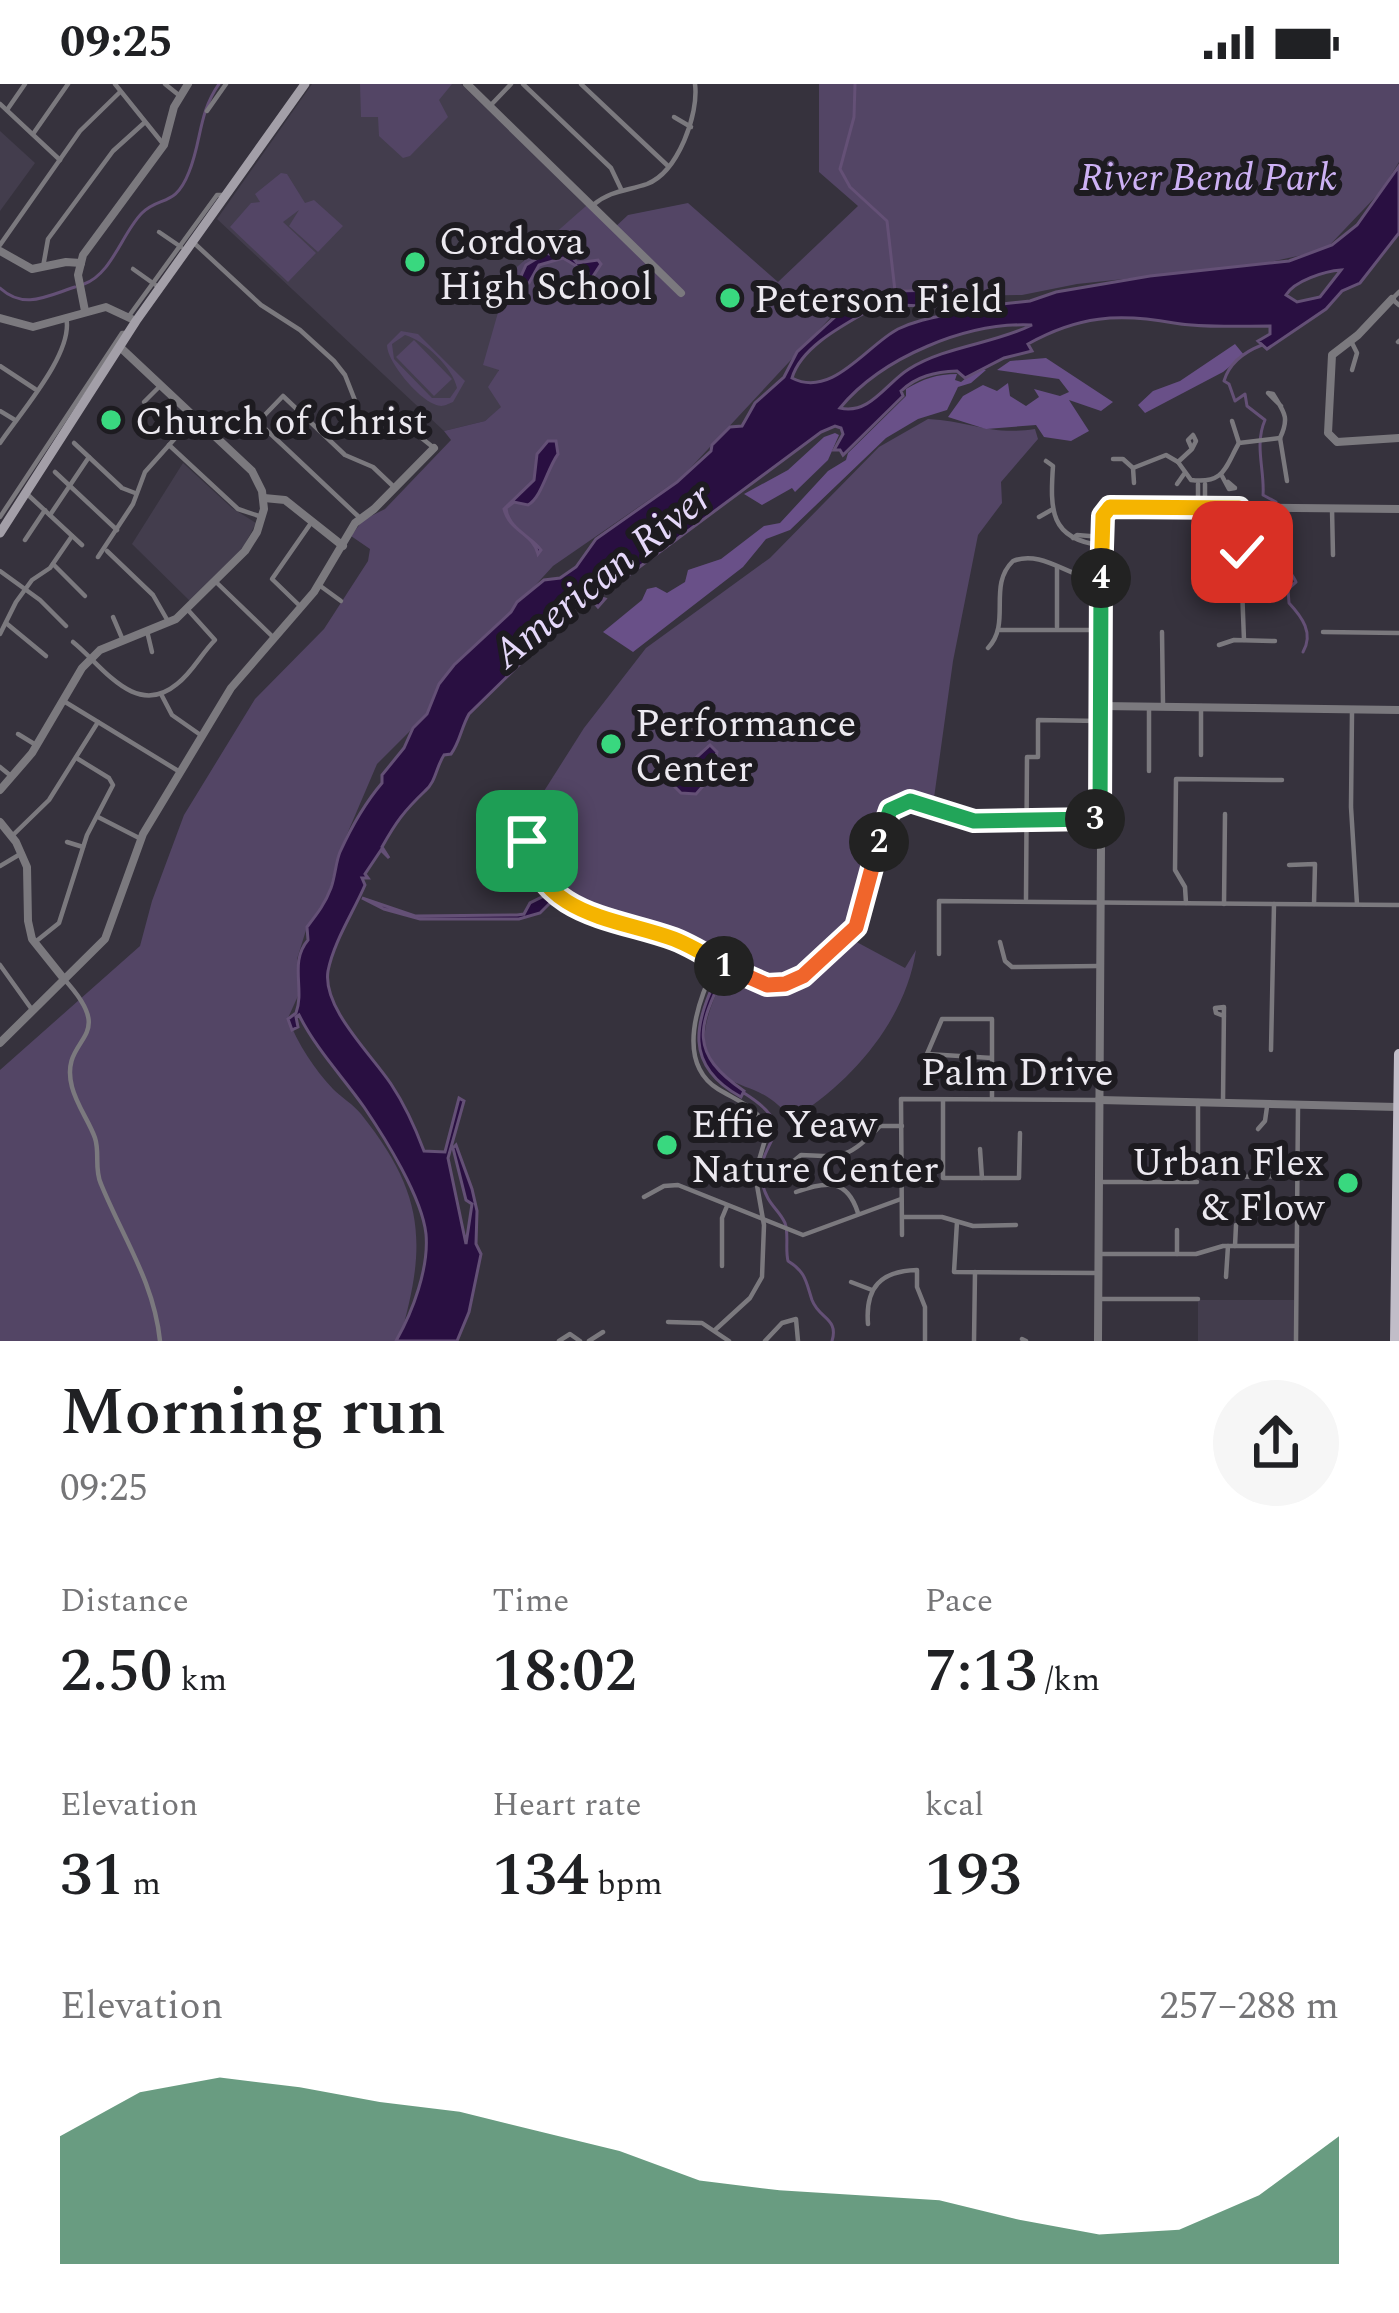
<!DOCTYPE html>
<html lang="en">
<head>
<meta charset="utf-8">
<style>
  :root { --surface:#fff; --page:#f6f6f6; --text:#202124; --muted:#757577; --accent:#2b734d }
  body { margin:0; font-family:Spectral,serif; background:var(--page); color:var(--text); height:100vh; display:flex; flex-direction:column; font-size:45px; white-space:nowrap }
  * { box-sizing:border-box; margin:0 }
  p { font-size:39px; color:var(--muted) }
  .icon { flex:none; width:66px; height:66px; fill:none; stroke:currentColor; stroke-width:2; stroke-linecap:round; stroke-linejoin:round }
  .map { position:relative; height:1257px; overflow:hidden }
  .panel { display:flex; flex-direction:column; background:var(--surface); flex:1 }
  .panel>* { flex:none }
  .pin { position:absolute; display:grid; place-items:center; width:102px; height:102px; color:#fff; margin:-51px; border-radius:24px; box-shadow:0 6px 18px #0006 }
  .km { position:absolute; width:60px; height:60px; margin:-30px; border-radius:50%; background:#222; color:#fff; font-size:33px; line-height:60px; text-align:center }
  .round { display:grid; place-items:center; flex:none; width:126px; height:126px; border-radius:63px; background:var(--page) }
  .summary { display:flex; align-items:center; justify-content:space-between; height:204px; padding:0 60px }
  h1 { font-size:66px; font-weight:600; line-height:90px }
  .figures { display:grid; grid-template-columns:repeat(3,1fr); gap:18px; height:204px; padding:12px 60px }
  .figures div { display:grid; align-content:center }
  .figures b { font-size:60px; font-weight:600 }
  .figures small { font-size:33px; font-weight:400 }
  .figures p { font-size:33px }
  .chart { height:336px; padding:24px 60px }
  .chart p { display:flex; justify-content:space-between }
  .chart svg { width:100%; height:216px; margin-top:12px; fill:var(--accent); opacity:.7 }
  .status { display:flex; justify-content:space-between; align-items:center; height:84px; padding:0 60px; background:var(--surface); direction:ltr }
  .status svg { height:33px; fill:currentColor }
  .map>svg:first-child { display:block }
  .built { fill:#433d4d }
  .green { fill:#534565; fill-rule:evenodd }
  .forest { fill:#695088 }
  .water { fill:#290f41; stroke:#645076; stroke-width:3; fill-rule:evenodd }
  .lines { fill:none; stroke-linecap:round; stroke-linejoin:round }
  .stream { stroke:#645076; stroke-width:3 }
  .minor { stroke:#7b797e; stroke-width:4.5 }
  .tertiary { stroke:#7b797e; stroke-width:8 }
  .secondary { stroke:#a39fa8; stroke-width:9 }
  .primary { stroke:#c1bdc8; stroke-width:10 }
  .split-1-casing { stroke:#fff; stroke-width:24 }
  .split-2-casing { stroke:#fff; stroke-width:24 }
  .split-3-casing { stroke:#fff; stroke-width:24 }
  .split-4-casing { stroke:#fff; stroke-width:24 }
  .split-5-casing { stroke:#fff; stroke-width:24 }
  .split-1 { stroke:#f5b400; stroke-width:15 }
  .split-2 { stroke:#f0652b; stroke-width:15 }
  .split-3 { stroke:#22a559; stroke-width:15 }
  .split-4 { stroke:#22a559; stroke-width:15 }
  .split-5 { stroke:#f5b400; stroke-width:15 }
  .poi-dot { fill:#39d87f; stroke:#1d1b20; stroke-width:4.5 }
  .labels { text-anchor:middle; stroke-width:12; stroke-linejoin:round; paint-order:stroke }
  .park-label { font-size:39px; font-style:italic; fill:#cdb1f4; stroke:#1d1b20 }
  .poi-label { font-size:39px; fill:#ece9f0; stroke:#1d1b20; text-anchor:start }
  .street-label { font-size:39px; fill:#ece9f0; stroke:#1d1b20 }
  .water-label { font-size:42px; font-style:italic; fill:#e5d8fa; stroke:#1d1b20 }
</style>
</head>
<body>
<div class="status"><b>09:25</b><svg viewBox="0 0 49 12"><path d="M0 12V9h3v3zM5 12V6h3v6zM10 12V3h3v9zM15 12V0h3v12zM26 1h20v11H26zM47 4h2v5h-2z"/></svg></div>
<div class="map">
<svg width="1399" height="1257" viewBox="0 0 1399 1257">
  <rect width="100%" height="100%" fill="#36323d"/>
  <g class="built">
    <polygon points="312,0 461,0 587,121 538,168 523,176 520,212 496,295 502,323 485,337 444,347 217,135"/>
    <polygon points="0,47 35,79 0,127"/>
    <polygon points="183,379 232,424 256,439 243,464 192,519 132,460"/>
    <rect x="1198" y="1216" width="96" height="41"/>
  </g>
  <g class="green">
    <polygon points="360,0 452,0 439,16 448,33 410,72 403,74 379,52 378,33 361,33"/>
    <path d="M819,0H1399V78L1381,107L1325,166L1256,181L1077,200L1022,211L958,212L908,205L874,209L830,234L682,393L553,482L511,528L454,581L439,600L427,630L377,680L339,769L328,811L307,843L297,875L302,903L288,934C297,959 315,986 333,1005C342,1014 353,1020 361,1030C426,1111 427,1162 399,1257H0V986L140,862L152,817L184,731L255,615L324,545L368,477L370,465L351,452L363,436L385,425L451,356L444,347L485,337L501,323L488,303L499,286L483,281L509,190L587,121L613,145L628,131L688,119L778,198L858,122L819,88Z"/>
    <polygon points="281,89 287,90 305,119 314,116 343,142 318,168 289,142 299,126 283,138 316,169 288,198 230,143 251,119 260,118 255,110"/>
    <path d="M401,247L418,250L465,297L453,318C445,321 443,324 434,320C418,314 387,278 387,261ZM405,251C424,256 453,284 457,304L450,314H432L394,275L392,260Z"/>
    <polygon points="414,256 452,295 434,312 396,273"/>
    <path d="M928,335C970,337 991,352 1035,345L1038,355L1001,398L1002,419L978,451L953,577L934,714L902,713L886,724L877,745L853,842L805,886L778,896L755,894L697,859L617,836L572,813L545,791L533,761L539,715L584,644L646,564L770,474L879,363Z"/>
    <path d="M851,855L905,884L916,866C906,934 855,994 800,1030L792,1031C782,1026 777,1019 769,1014C756,1005 739,1002 725,993C687,967 711,921 726,888C783,920 808,892 851,855Z"/>
  </g>
  <g class="forest">
    <polygon points="1235,260 1244,271 1223,288 1145,329 1138,321 1153,307 1180,297"/>
    <polygon points="1046,274 1113,318 1101,327 1069,316 1089,347 1071,357 1044,353 1036,341 986,345 948,333 963,312 983,301 997,307 1008,299 1010,312 1026,322 1039,313 1034,305 1060,312 1069,308 1059,295 997,286 1010,277"/>
    <path d="M979,284L986,286L971,299L958,303L947,326L918,335L886,354L790,446L766,455L743,483L633,568L603,548L642,516L647,505L656,503L667,509L685,498L688,486L721,475L764,442L780,439L828,387L846,376L848,369L906,312V305C923,295 937,290 957,290L955,296L961,298Z"/>
    <polygon points="835,349 839,351 828,376 795,408 792,404 762,421 744,410 788,386 824,353"/>
  </g>
  <g class="water">
    <path d="M1399,82V149L1360,199L1342,207L1326,225L1267,265L1258,257L1270,250V242C1239,242 1204,244 1174,239C1118,229 1078,232 1028,260L1032,267L1004,274L965,294L957,287C935,288 917,292 901,307L903,312L843,371L840,366H834L843,350L841,344L835,342L821,348L599,513L605,515L598,523L592,516L580,521L469,630C461,644 460,658 451,670L444,671C436,683 436,698 425,707C404,727 396,738 382,763L389,774L381,766L365,790L368,794H362L365,801C353,829 334,857 328,887C322,924 372,971 391,1000C405,1021 415,1043 424,1067L445,1068L459,1014L464,1017L448,1074L466,1160L472,1120L466,1116L453,1064L456,1061L472,1105L477,1127L476,1160L481,1170L469,1228L457,1257H396C413,1227 429,1184 426,1150C422,1113 385,1054 364,1023C342,992 316,965 299,931L296,933L298,943L292,946L288,935L296,929C305,905 289,878 308,856L307,843C317,830 325,820 331,804C335,793 336,777 340,768C350,746 365,719 382,699V691L404,664L413,644L427,630L439,600L454,581L511,528L517,518L544,496L560,494L576,483L596,455L677,398L711,367L712,361L730,343L742,342L755,319L784,293L797,268L836,232L867,215L895,207L941,206L949,216L983,222L1030,217L1056,208L1150,192L1289,177L1332,161L1357,141ZM1341,186L1320,213L1297,218L1286,211C1294,197 1325,187 1341,186ZM880,220L942,223L960,228C939,233 922,234 898,245C867,261 832,315 792,294C802,260 850,238 880,220ZM1032,241C993,260 946,262 909,285C886,299 870,331 840,324C882,273 967,238 1032,241Z"/>
    <polygon points="566,160 575,160 573,174 577,179 598,176 601,180 588,200 588,208 588,189 563,174 539,181 529,199 517,201 526,181 546,169 559,173 559,166"/>
    <path d="M548,357H556L558,370C547,385 542,413 528,421L514,418L506,424C508,445 531,452 541,466L538,470C533,449 510,448 504,425L534,396L537,370Z"/>
    <polygon points="710,661 717,668 711,693 696,710 681,709 674,702 677,691"/>
    <polygon points="550,809 550,819 540,829 519,835 420,835 384,825 362,814 415,832 517,831 524,830 530,819"/>
    <path d="M720,887L725,888C697,944 689,969 744,1007L741,1013C683,981 694,939 720,887Z"/>
  </g>
  <g class="lines">
    <g class="stream">
      <polyline points="855,0 854,33 840,85 850,103 887,137 895,207"/>
      <path d="M84,200C112,190 122,149 142,129C160,111 175,124 189,88C202,56 198,30 219,0"/>
      <path d="M0,204C24,226 47,212 75,203"/>
      <path d="M1262,261C1244,268 1229,280 1224,297L1229,300L1235,317L1245,310L1247,322L1265,336C1254,361 1265,387 1263,411L1276,418"/>
      <path d="M1276,430L1278,442L1274,447C1281,456 1278,460 1281,471C1283,481 1292,489 1296,498L1288,505L1289,519C1302,533 1314,549 1303,568"/>
      <path d="M744,1009C806,1048 754,1056 762,1098C767,1121 778,1124 785,1139C789,1150 785,1165 788,1177C806,1188 806,1198 812,1216C819,1235 839,1234 832,1257"/>
    </g>
    <g class="minor">
      <polyline points="115,0 164,61"/>
      <polyline points="165,0 180,12"/>
      <polyline points="523,0 611,84 621,105"/>
      <polyline points="581,0 668,82"/>
      <polyline points="0,20 60,76"/>
      <polyline points="490,22 511,0"/>
      <polyline points="7,26 25,0"/>
      <polyline points="207,27 226,0"/>
      <polyline points="674,33 691,43"/>
      <polyline points="33,50 68,0"/>
      <path d="M593,121C611,106 627,107 647,100C678,88 699,30 695,0"/>
      <polyline points="159,148 181,163"/>
      <polyline points="193,158 261,221 300,246 334,277 345,291 356,319 345,331"/>
      <polyline points="0,161 80,47 120,8"/>
      <polyline points="43,183 48,155 113,67 144,39"/>
      <polyline points="133,185 157,202"/>
      <polyline points="1399,208 1392,215 1399,221"/>
      <polyline points="129,232 217,111 223,111"/>
      <polyline points="1351,257 1357,269 1352,286"/>
      <polyline points="1398,258 1399,257"/>
      <polyline points="0,282 35,305"/>
      <polyline points="144,318 161,301"/>
      <polyline points="0,327 15,336"/>
      <polyline points="1232,337 1239,359"/>
      <polyline points="404,340 434,364"/>
      <path d="M1280,354C1290,333 1284,328 1273,310L1268,309L1281,322"/>
      <polyline points="1280,354 1287,397"/>
      <path d="M0,359C20,329 75,268 66,233"/>
      <polyline points="74,359 122,404 135,409"/>
      <polyline points="169,361 238,425 262,433"/>
      <polyline points="1113,375 1123,375 1133,384 1134,399"/>
      <path d="M1046,377L1053,382C1050,426 1050,455 1100,461"/>
      <polyline points="1178,378 1192,365 1188,356 1193,351 1196,357 1192,365"/>
      <path d="M1133,384L1166,371L1178,378L1191,396C1225,400 1225,383 1239,359L1280,354"/>
      <polyline points="55,388 117,446"/>
      <polyline points="1222,392 1229,405 1235,404 1228,398"/>
      <polyline points="1177,400 1184,390"/>
      <polyline points="1205,400 1205,424"/>
      <polyline points="26,409 82,461"/>
      <polyline points="1198,424 1198,400"/>
      <polyline points="1239,424 1244,556"/>
      <polyline points="1332,425 1333,471"/>
      <polyline points="50,431 89,373"/>
      <polyline points="0,433 122,249 128,249"/>
      <polyline points="1039,433 1053,425"/>
      <polyline points="360,434 258,338 283,312 345,371 373,383 395,404"/>
      <polyline points="1073,454 1077,451 1102,453"/>
      <polyline points="25,456 45,426"/>
      <polyline points="107,467 153,511 169,539"/>
      <polyline points="98,473 133,420 145,388 195,332"/>
      <polyline points="53,480 85,512"/>
      <polyline points="1057,483 1057,543"/>
      <polyline points="0,487 40,516 66,542"/>
      <polyline points="216,498 274,554"/>
      <polyline points="319,501 341,517"/>
      <polyline points="301,523 272,495 311,439"/>
      <polyline points="113,533 122,554"/>
      <polyline points="6,539 46,572"/>
      <polyline points="1000,546 1101,546"/>
      <polyline points="147,547 152,568"/>
      <polyline points="1162,548 1163,620"/>
      <polyline points="1323,548 1399,549"/>
      <polyline points="0,550 16,518 32,496 50,484 72,452"/>
      <path d="M73,558C102,581 135,635 177,600C192,589 201,570 215,556L188,526"/>
      <polyline points="1219,561 1234,556 1275,557"/>
      <path d="M988,564C1012,539 987,502 1013,477C1043,465 1070,495 1101,496"/>
      <polyline points="161,610 172,631 202,652"/>
      <polyline points="62,616 180,688"/>
      <polyline points="1352,628 1351,723 1357,820"/>
      <polyline points="18,650 36,661"/>
      <polyline points="1201,671 1201,622"/>
      <polyline points="0,683 11,692"/>
      <polyline points="1149,687 1149,622"/>
      <path d="M534,718C507,782 567,825 621,842C638,848 657,849 674,855C713,869 755,920 799,894C822,881 853,855 862,830C873,797 869,740 899,720L921,718L974,737L1098,735"/>
      <polyline points="98,733 141,755"/>
      <polyline points="12,752 49,716 98,638"/>
      <polyline points="67,758 83,763"/>
      <polyline points="1289,781 1315,780 1314,820"/>
      <polyline points="0,782 22,769"/>
      <polyline points="1026,815 1027,673 1038,673 1038,636 1100,637"/>
      <polyline points="1186,819 1185,803 1175,786 1176,695 1282,696"/>
      <polyline points="1224,820 1225,730"/>
      <polyline points="1000,858 1005,877 1012,883 1099,882"/>
      <polyline points="34,859 59,839 87,751 113,701 109,694 78,675"/>
      <polyline points="939,870 939,817 1399,821"/>
      <polyline points="0,881 33,927"/>
      <path d="M64,895C122,958 58,950 72,1003C77,1022 89,1037 95,1054C100,1069 94,1085 101,1100C123,1154 154,1198 160,1257"/>
      <polyline points="1271,966 1274,820"/>
      <polyline points="992,1015 992,935 942,935 927,970 992,974"/>
      <polyline points="943,1016 943,1094 1019,1094 1020,1049"/>
      <polyline points="1223,1017 1224,923 1215,924 1216,929 1224,932"/>
      <polyline points="1258,1045 1265,1037 1267,1023"/>
      <polyline points="980,1065 982,1094"/>
      <polyline points="1198,1070 1198,1017"/>
      <polyline points="1227,1093 1297,1092"/>
      <path d="M788,1096L789,1081L801,1071C842,1073 849,1075 880,1042H902"/>
      <polyline points="1101,1098 1197,1098"/>
      <path d="M796,1108C826,1097 847,1094 858,1129"/>
      <polyline points="644,1113 664,1102 678,1101 803,1151 901,1115"/>
      <polyline points="903,1133 942,1133 973,1142 1016,1141"/>
      <polyline points="957,1138 954,1188 1098,1189"/>
      <polyline points="902,1151 901,1015 1099,1016"/>
      <polyline points="1235,1162 1236,1141"/>
      <polyline points="1100,1170 1196,1170 1223,1162 1297,1162"/>
      <polyline points="1177,1170 1177,1146"/>
      <polyline points="722,1182 722,1134 727,1122"/>
      <polyline points="1226,1193 1228,1162"/>
      <polyline points="851,1198 872,1206"/>
      <polyline points="1101,1215 1198,1215"/>
      <polyline points="668,1238 702,1239 729,1257"/>
      <path d="M868,1240C865,1203 881,1187 917,1186V1203L925,1223V1257"/>
      <path d="M715,1246L750,1214L762,1193L764,1141L755,1090L767,1049C761,1024 739,1018 718,1005C675,978 698,916 716,880"/>
      <polyline points="1022,1255 1026,1257"/>
      <polyline points="559,1257 570,1250 580,1257"/>
      <polyline points="589,1257 603,1248"/>
      <polyline points="765,1257 782,1239 796,1235 798,1257"/>
      <polyline points="974,1257 975,1188"/>
      <polyline points="1296,1257 1298,1023"/>
    </g>
    <g class="tertiary">
      <polyline points="467,0 681,209"/>
      <polyline points="0,167 32,185 66,178 81,179"/>
      <polyline points="1392,215 1358,251 1332,271 1328,349 1337,358 1399,354"/>
      <polyline points="85,227 78,191 83,171 164,61 174,23 188,0"/>
      <polyline points="0,234 33,243 106,223 136,237"/>
      <polyline points="264,414 285,416 343,462"/>
      <polyline points="1101,622 1399,626"/>
      <polyline points="0,706 32,669 82,584 100,566 176,535 245,467 257,448 264,425 262,407 252,387 121,264"/>
      <polyline points="0,738 16,758 27,783 28,837 32,855 64,895"/>
      <polyline points="0,959 105,855 143,750 231,604 314,508 355,439 374,425 434,364"/>
      <polyline points="1099,1016 1397,1023"/>
      <polyline points="1098,1257 1103,432 1114,422 1399,425"/>
    </g>
    <polyline class="secondary" points="0,449 136,237 305,0"/>
    <polyline class="primary" points="1395,1257 1399,970"/>
  </g>
  <g class="lines">
    <g class="split-1-casing">
      <path id="split-1" d="M527,757C540,833 617,834 674,855C692,862 708,872 724,882"/>
    </g>
    <g class="split-2-casing">
      <polyline id="split-2" points="724,882 767,901 785,900 803,892 856,843 879,758"/>
    </g>
    <g class="split-3-casing">
      <polyline id="split-3" points="879,758 890,726 910,717 974,737 1095,735"/>
    </g>
    <g class="split-4-casing">
      <polyline id="split-4" points="1095,735 1100,735 1101,494"/>
    </g>
    <g class="split-5-casing">
      <polyline id="split-5" points="1101,494 1103,432 1110,423 1239,424 1242,468"/>
    </g>
    <use href="#split-1" class="split-1"/>
    <use href="#split-2" class="split-2"/>
    <use href="#split-3" class="split-3"/>
    <use href="#split-4" class="split-4"/>
    <use href="#split-5" class="split-5"/>
  </g>
  <g class="poi-dot">
    <circle cx="415" cy="178" r="12"/>
    <circle cx="730" cy="214" r="12"/>
    <circle cx="111" cy="336" r="12"/>
    <circle cx="611" cy="660" r="12"/>
    <circle cx="667" cy="1061" r="12"/>
    <circle cx="1348" cy="1099" r="12"/>
  </g>
  <g class="labels">
    <g class="park-label">
      <text x="1208" y="106">River Bend Park</text>
    </g>
    <g class="poi-label">
      <text x="439" y="170">Cordova<tspan x="439" dy="45">High School</tspan></text>
      <text x="754" y="228">Peterson Field</text>
      <text x="135" y="350">Church of Christ</text>
      <text x="635" y="652">Performance<tspan x="635" dy="45">Center</tspan></text>
      <text x="691" y="1053">Effie Yeaw<tspan x="691" dy="45">Nature Center</tspan></text>
      <text x="1324" y="1091" text-anchor="end">Urban Flex<tspan x="1324" dy="45">&amp; Flow</tspan></text>
    </g>
    <g class="street-label">
      <text x="1017" y="1001">Palm Drive</text>
    </g>
    <g class="water-label">
      <text transform="translate(601 490) rotate(-39)" y="15">American River</text>
    </g>
  </g>
</svg>
<div class="pin" style="left:527px;top:757px;background:#1e9e55"><svg class="icon" aria-label="arrive" viewBox="0 0 24 24"><path d="M6 21V4h12l-3 4 3 4H6"/></svg></div>
<div class="pin" style="left:1242px;top:468px;background:#d93025"><svg class="icon" aria-label="check" viewBox="0 0 24 24"><path d="M5 12l5 5 9-10"/></svg></div>
<b class="km" style="left:724px;top:882px">1</b>
<b class="km" style="left:879px;top:758px">2</b>
<b class="km" style="left:1095px;top:735px">3</b>
<b class="km" style="left:1101px;top:494px">4</b>
</div>
<section class="panel">
<div class="summary"><div><h1>Morning run</h1><p>09:25</p></div><a class="round"><svg class="icon" aria-label="share" viewBox="0 0 24 24"><path d="M12 15V3M7 8l5-5 5 5M5 13v7h14v-7"/></svg></a></div>
<div class="figures">
<div><p>Distance</p><b>2.50<small> km</small></b></div>
<div><p>Time</p><b>18:02</b></div>
<div><p>Pace</p><b>7:13<small> /km</small></b></div>
</div>
<div class="figures">
<div><p>Elevation</p><b>31<small> m</small></b></div>
<div><p>Heart rate</p><b>134<small> bpm</small></b></div>
<div><p>kcal</p><b>193</b></div>
</div>
<div class="chart"><p><span>Elevation</span>257–288 m</p>
<svg viewBox="0 0 160 44" preserveAspectRatio="none"><path d="M0 44V18L10 9L20 6L30 8L40 11L50 13L60 17L70 21L80 27L90 29L100 30L110 31L120 35L130 38L140 37L150 30L160 18V44z"/></svg>
</div>
</section>
</body>
</html>
